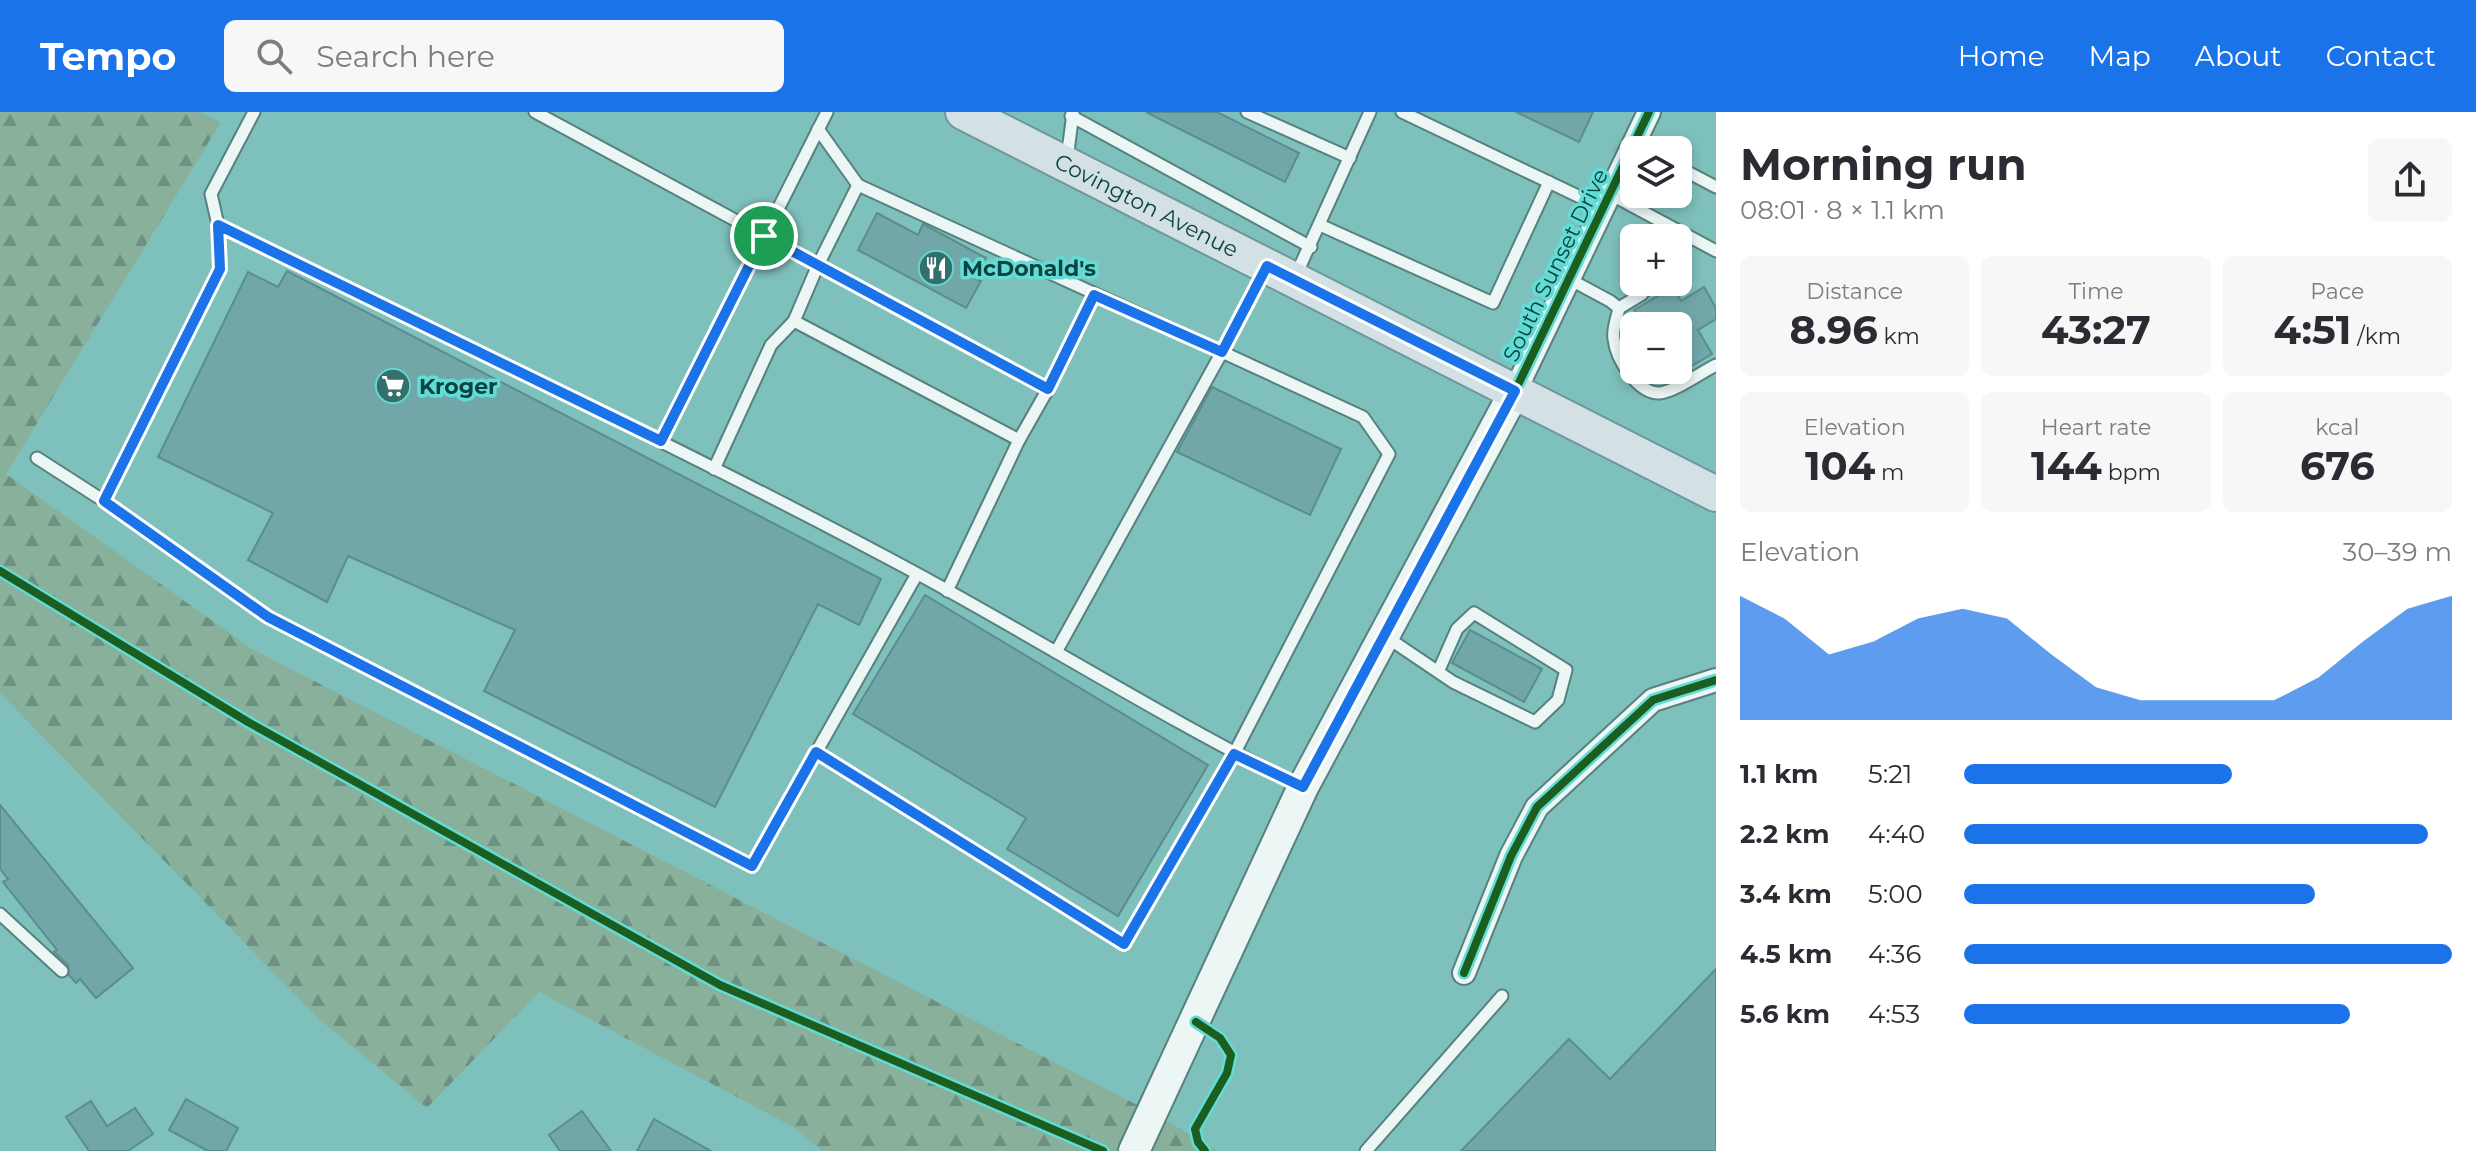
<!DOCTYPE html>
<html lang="en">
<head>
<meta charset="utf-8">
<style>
  :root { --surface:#fff; --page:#f7f7f7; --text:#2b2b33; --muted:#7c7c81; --accent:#1a73e8 }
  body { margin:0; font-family:Montserrat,sans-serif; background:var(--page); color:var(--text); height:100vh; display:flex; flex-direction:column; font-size:30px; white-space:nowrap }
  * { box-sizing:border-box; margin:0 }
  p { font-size:26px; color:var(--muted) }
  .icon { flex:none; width:44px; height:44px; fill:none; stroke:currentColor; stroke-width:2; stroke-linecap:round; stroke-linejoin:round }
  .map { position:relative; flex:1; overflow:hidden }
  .sheet { display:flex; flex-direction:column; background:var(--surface); width:760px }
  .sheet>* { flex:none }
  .controls { position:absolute; left:1620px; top:24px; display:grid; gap:16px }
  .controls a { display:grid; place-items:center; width:72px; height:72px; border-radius:12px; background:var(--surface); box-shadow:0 4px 12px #0003; font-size:40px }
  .pin { position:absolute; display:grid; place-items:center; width:68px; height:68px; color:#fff; margin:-34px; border:4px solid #fff; border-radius:50%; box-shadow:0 2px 8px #0007 }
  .round { display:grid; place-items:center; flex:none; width:84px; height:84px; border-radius:12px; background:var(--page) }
  .overview { display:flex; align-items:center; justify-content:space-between; height:136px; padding:0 24px }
  h1 { font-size:44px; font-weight:700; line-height:60px }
  .stats { display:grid; grid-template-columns:repeat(3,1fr); gap:12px; height:136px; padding:8px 24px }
  .stats div { display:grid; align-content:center; border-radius:12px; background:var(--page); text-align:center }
  .stats b { font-size:40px; font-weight:700 }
  .stats small { font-size:22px; font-weight:400 }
  .stats p { font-size:22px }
  .chart { height:224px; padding:16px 24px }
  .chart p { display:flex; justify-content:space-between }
  .chart svg { width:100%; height:144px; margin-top:8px; fill:var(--accent); opacity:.7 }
  ul { padding:0 24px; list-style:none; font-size:26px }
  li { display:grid; grid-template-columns:128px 96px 1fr; align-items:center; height:60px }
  li i { height:20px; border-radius:10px; background:var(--accent) }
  header { display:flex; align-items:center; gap:48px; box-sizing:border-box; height:112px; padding:0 40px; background:var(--accent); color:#fff }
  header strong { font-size:38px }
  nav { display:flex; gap:44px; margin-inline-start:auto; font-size:28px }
  .search { width:560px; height:72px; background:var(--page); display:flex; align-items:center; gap:20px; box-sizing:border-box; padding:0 28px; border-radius:12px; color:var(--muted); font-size:30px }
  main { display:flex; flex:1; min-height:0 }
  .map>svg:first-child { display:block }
  .forest { fill:url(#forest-firs) }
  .building { fill:#71a7a9; stroke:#5c8d8e; stroke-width:2 }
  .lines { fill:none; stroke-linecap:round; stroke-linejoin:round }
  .lane-casing { stroke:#57817f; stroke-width:15 }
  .street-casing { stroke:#57817f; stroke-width:26 }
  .secondary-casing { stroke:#57817f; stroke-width:34 }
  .primary-casing { stroke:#6e979d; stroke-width:38 }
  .lane { stroke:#ecf6f5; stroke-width:11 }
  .street { stroke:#ecf6f5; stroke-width:22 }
  .secondary { stroke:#ecf6f5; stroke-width:30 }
  .primary { stroke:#d3e1e5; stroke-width:34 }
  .cycleway-casing { stroke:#62dcd4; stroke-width:13 }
  .cycleway { stroke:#1b5e20; stroke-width:8 }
  .route-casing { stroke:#fff; stroke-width:16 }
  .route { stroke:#1a73e8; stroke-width:10 }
  .labels { text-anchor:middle; stroke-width:7; stroke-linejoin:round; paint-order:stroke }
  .street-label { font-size:22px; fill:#0b4340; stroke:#62dcd4 }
  .poi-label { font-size:22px; font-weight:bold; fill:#0b4340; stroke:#62dcd4; text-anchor:start }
</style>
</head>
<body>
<header>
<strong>Tempo</strong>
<div class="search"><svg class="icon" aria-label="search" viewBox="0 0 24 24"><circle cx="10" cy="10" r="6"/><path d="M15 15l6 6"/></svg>Search here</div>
<nav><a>Home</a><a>Map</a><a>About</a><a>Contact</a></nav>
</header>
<main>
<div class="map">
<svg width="1716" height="1039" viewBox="0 0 1716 1039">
  <defs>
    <pattern id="forest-firs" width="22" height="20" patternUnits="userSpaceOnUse" patternTransform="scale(2)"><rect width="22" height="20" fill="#88b09b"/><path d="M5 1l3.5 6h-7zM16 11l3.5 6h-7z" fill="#6d9180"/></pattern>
  </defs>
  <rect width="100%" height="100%" fill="#7ec0bc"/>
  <polygon class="forest" points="0,0 200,0 221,10 6,362 252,537 1153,1001 1218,1039 822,1039 797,1017 539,880 427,996 319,907 0,581"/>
  <g class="building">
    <polygon points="1146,0 1217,0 1299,41 1285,70"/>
    <polygon points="1516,0 1593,0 1579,30"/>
    <polygon points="877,101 918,123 923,112 986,146 975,166 981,169 966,196 858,138"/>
    <polygon points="287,159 881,467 859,513 818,492 715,695 484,579 515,518 348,444 327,490 248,448 273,401 158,345 248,160 278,175"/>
    <polygon points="1673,175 1681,189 1704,175 1716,196 1716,207 1698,218 1712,242 1678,262 1678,214 1644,214 1634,198"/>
    <polygon points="1212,275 1341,337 1310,403 1177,340"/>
    <polygon points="925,483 1208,653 1118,804 1007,737 1026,706 853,602"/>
    <polygon points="1470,518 1542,557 1524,590 1452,551"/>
    <polygon points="0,693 133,856 96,886 80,867 76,871 69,863 68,853 54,840 57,838 3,770 8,767 0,757"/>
    <polygon points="1716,857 1716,1039 1461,1039 1569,927 1610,967"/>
    <polygon points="186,987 238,1016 226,1039 208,1039 169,1018"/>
    <polygon points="91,989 107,1014 135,996 153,1022 128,1039 89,1039 66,1005"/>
    <polygon points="582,999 611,1039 560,1039 549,1023"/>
    <polygon points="654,1007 711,1039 637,1039"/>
  </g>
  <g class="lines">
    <g class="lane-casing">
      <g id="lane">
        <polyline points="535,0 818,153 858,73"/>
        <polyline points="1247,0 1350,46"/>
        <polyline points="1402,0 1603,96"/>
        <polyline points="1071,4 1311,135"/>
        <polyline points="818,17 858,73 1222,240 1056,540"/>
        <polyline points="1067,47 1073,1"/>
        <polyline points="1678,55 1716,75"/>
        <polyline points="1610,82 1716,139"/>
        <path d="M218,113C451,228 687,338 916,461C1045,531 1170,610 1302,675"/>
        <polyline points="1320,113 1493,191 1549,70"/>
        <polyline points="1296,163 1370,0"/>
        <path d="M1569,167L1610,189L1619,196C1617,206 1612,218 1614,227C1616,247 1638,282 1660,281C1674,280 1702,260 1716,253"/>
        <polyline points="1619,196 1642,182 1650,170"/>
        <polyline points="1048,277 818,153 794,209 1019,328 1048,277 1094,183"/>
        <polyline points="661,329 827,0"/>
        <polyline points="37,346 104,389 268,505 752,754 917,462"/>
        <polyline points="714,357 771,233 794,209"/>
        <polyline points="104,389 220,157 218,113 211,82 254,0"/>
        <polyline points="947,479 1019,328"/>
        <polyline points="1385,524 1453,570 1535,610 1558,588 1566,558 1474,501 1457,517 1438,560"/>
        <polyline points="816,640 1124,832 1234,642 1389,342 1363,305 1222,240 1266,156"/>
        <polyline points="0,802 62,859"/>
        <polyline points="1366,1039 1502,884"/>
      </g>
    </g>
    <g class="street-casing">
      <g id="street">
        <polyline points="1515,279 1649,0"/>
        <polyline points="1464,861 1511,744 1537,695 1653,588 1716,568"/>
      </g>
    </g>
    <g class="secondary-casing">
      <polyline id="secondary" points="1134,1039 1303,675 1515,279"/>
    </g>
    <g class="primary-casing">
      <g id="primary">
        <path id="s1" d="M963,0L1716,382"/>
      </g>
    </g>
    <use href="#lane" class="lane"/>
    <use href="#street" class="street"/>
    <use href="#secondary" class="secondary"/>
    <use href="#primary" class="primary"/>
    <g class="cycleway-casing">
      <g id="cycleway">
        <polyline points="1515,279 1649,0"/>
        <polyline points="0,459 248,610 720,873 1103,1039"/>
        <polyline points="1464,861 1511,744 1537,695 1653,588 1716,568"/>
        <polyline points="1196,910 1220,926 1231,943 1227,961 1195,1017 1198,1030 1205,1039"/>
      </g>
    </g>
    <use href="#cycleway" class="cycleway"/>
  </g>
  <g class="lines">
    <g class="route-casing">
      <polygon id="route" points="218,113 661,329 764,124 1048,277 1094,183 1222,240 1267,154 1515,279 1303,675 1234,642 1124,832 816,640 752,754 268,505 104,389 220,157"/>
    </g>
    <use href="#route" class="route"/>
  </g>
  <defs>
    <g id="restaurant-disc" transform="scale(1.8)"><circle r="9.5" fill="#336f6b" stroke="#62dcd4"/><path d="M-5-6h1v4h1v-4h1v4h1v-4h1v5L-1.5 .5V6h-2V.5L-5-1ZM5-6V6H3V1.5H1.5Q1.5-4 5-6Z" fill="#fff"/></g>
    <g id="supermarket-disc" transform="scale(1.8)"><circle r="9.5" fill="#336f6b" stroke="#62dcd4"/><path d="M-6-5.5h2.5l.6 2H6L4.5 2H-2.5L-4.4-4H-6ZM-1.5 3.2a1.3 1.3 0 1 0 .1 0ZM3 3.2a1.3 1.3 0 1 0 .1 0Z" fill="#fff"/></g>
  </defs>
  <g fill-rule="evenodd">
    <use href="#restaurant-disc" x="936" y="156"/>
    <use href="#supermarket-disc" x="393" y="274"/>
  </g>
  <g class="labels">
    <g class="street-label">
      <text dy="8" stroke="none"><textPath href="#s1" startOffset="206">Covington Avenue</textPath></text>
      <text transform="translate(1555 153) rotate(-64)" y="8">South Sunset Drive</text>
    </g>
    <g class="poi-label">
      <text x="962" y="164">McDonald's</text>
      <text x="419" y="282">Kroger</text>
    </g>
  </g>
</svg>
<div class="controls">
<a><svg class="icon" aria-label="layers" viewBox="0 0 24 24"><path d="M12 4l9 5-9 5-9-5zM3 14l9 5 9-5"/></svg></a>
<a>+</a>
<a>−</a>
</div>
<div class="pin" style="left:764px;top:124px;background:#1e9e55"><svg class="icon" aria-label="arrive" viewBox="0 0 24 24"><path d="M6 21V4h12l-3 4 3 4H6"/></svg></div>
</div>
<section class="sheet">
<div class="overview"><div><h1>Morning run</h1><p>08:01 · 8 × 1.1 km</p></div><a class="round"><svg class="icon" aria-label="share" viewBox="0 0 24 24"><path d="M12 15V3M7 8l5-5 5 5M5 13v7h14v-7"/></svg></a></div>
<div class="stats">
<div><p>Distance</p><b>8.96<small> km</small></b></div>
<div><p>Time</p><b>43:27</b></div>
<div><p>Pace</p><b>4:51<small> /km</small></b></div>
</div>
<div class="stats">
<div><p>Elevation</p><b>104<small> m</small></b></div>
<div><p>Heart rate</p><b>144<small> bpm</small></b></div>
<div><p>kcal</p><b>676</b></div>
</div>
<div class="chart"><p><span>Elevation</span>30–39 m</p>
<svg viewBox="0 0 160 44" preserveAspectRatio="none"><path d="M0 44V6L10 13L20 24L30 20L40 13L50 10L60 13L70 24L80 34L90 38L100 38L110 38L120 38L130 31L140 20L150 10L160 6V44z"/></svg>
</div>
<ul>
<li><b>1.1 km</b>5:21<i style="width:55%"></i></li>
<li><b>2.2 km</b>4:40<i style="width:95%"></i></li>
<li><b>3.4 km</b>5:00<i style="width:72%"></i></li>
<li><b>4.5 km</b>4:36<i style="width:100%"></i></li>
<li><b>5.6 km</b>4:53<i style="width:79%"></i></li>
</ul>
</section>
</main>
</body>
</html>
